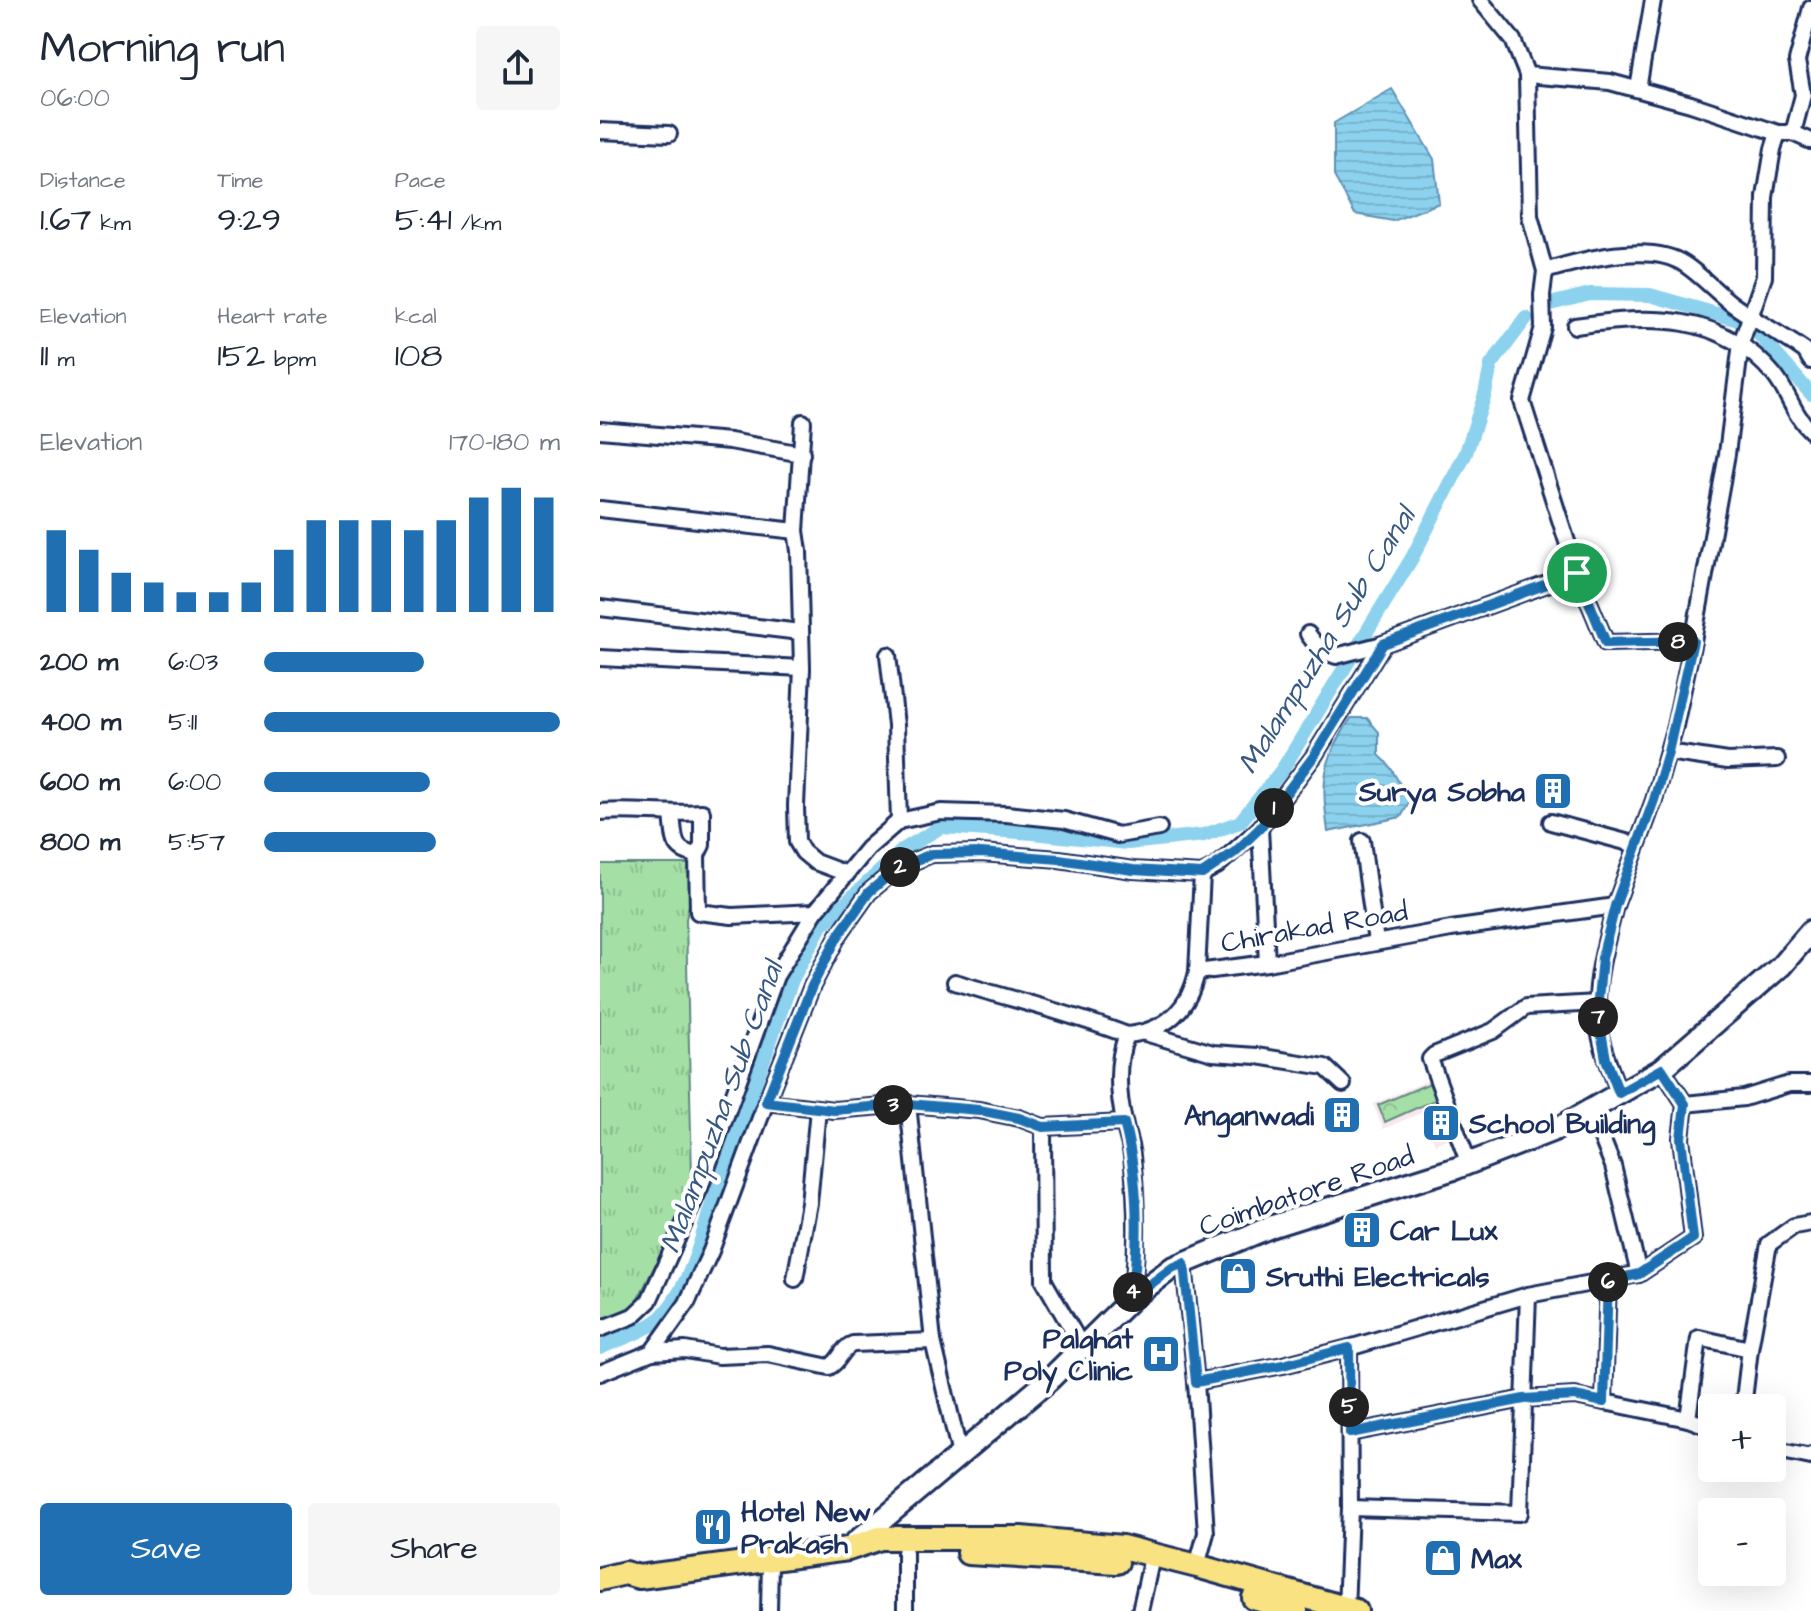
<!DOCTYPE html>
<html lang="en">
<head>
<meta charset="utf-8">
<style>
  :root { --surface:#fff; --page:#f6f6f7; --text:#1f2937; --muted:#747a83; --accent:#1f6fb2 }
  body { margin:0; font-family:"Architects Daughter",sans-serif; background:var(--page); color:var(--text); height:100vh; display:flex; flex-direction:column; font-size:30px; white-space:nowrap }
  * { box-sizing:border-box; margin:0 }
  p { font-size:26px; color:var(--muted) }
  .icon { flex:none; width:44px; height:44px; fill:none; stroke:currentColor; stroke-width:2; stroke-linecap:round; stroke-linejoin:round }
  .map { position:relative; flex:1; overflow:hidden }
  .drawer { display:flex; flex-direction:column; background:var(--surface); width:600px }
  .drawer>* { flex:none }
  .fabs { position:absolute; left:1098px; top:1394px; display:grid; gap:16px }
  .fabs a { display:grid; place-items:center; width:88px; height:88px; border-radius:8px; background:var(--surface); box-shadow:0 8px 32px #0002; font-size:40px }
  .pin { position:absolute; display:grid; place-items:center; width:68px; height:68px; color:#fff; margin:-34px; border:4px solid #fff; border-radius:50%; box-shadow:0 2px 8px #0007 }
  .km { position:absolute; width:40px; height:40px; margin:-20px; border-radius:50%; background:#222; color:#fff; font-size:22px; line-height:40px; text-align:center }
  .round { display:grid; place-items:center; flex:none; width:84px; height:84px; border-radius:8px; background:var(--page) }
  .summary { display:flex; align-items:center; justify-content:space-between; height:136px; padding:0 40px }
  h1 { font-size:44px; font-weight:600; line-height:60px }
  .metrics { display:grid; grid-template-columns:repeat(3,1fr); gap:12px; height:136px; padding:8px 40px }
  .metrics div { display:grid; align-content:center }
  .metrics b { font-size:34px; font-weight:600 }
  .metrics small { font-size:22px; font-weight:400 }
  .metrics p { font-size:22px }
  .chart { height:224px; padding:16px 40px }
  .chart p { display:flex; justify-content:space-between }
  .chart svg { width:100%; height:144px; margin-top:8px; stroke:var(--accent); stroke-width:6 }
  .primary-button { display:flex; gap:16px; margin-top:auto; padding:16px 40px }
  .primary-button a { flex:1; height:92px; border-radius:8px; background:var(--accent); color:#fff; font-size:32px; font-weight:600; line-height:92px; text-align:center }
  .primary-button a+a { background:var(--page); color:var(--text) }
  ul { padding:0 40px; list-style:none; font-size:26px }
  li { display:grid; grid-template-columns:128px 96px 1fr; align-items:center; height:60px }
  li i { height:20px; border-radius:10px; background:var(--accent) }
  main { display:flex; flex:1; min-height:0 }
  .map>svg:first-child { display:block }
  .built { fill:#f9e8ee }
  .grass { fill:url(#grass-tufts); stroke:#608782; stroke-width:2 }
  .forest { fill:url(#forest-crowns); stroke:#608782; stroke-width:2 }
  .water { fill:url(#water-rules); stroke:#5f90b4; stroke-width:2 }
  .lines { fill:none; stroke-linecap:round; stroke-linejoin:round }
  .canal { stroke:#8cd1ed; stroke-width:14 }
  .street-casing { stroke:#1b2f5e; stroke-width:20 }
  .secondary-casing { stroke:#1b2f5e; stroke-width:26 }
  .primary-casing { stroke:#1b2f5e; stroke-width:28 }
  .street { stroke:#fff; stroke-width:14 }
  .secondary { stroke:#fff; stroke-width:20 }
  .primary { stroke:#f8e281; stroke-width:22 }
  .route-casing { stroke:#fff; stroke-width:16 }
  .route { stroke:#1f6fb2; stroke-width:10 }
  .labels { text-anchor:middle; stroke-width:8; stroke-linejoin:round; paint-order:stroke }
  .poi-label { font-size:28px; font-weight:bold; fill:#1b2f5e; stroke:#fff; text-anchor:start }
  .street-label { font-size:28px; fill:#1b2f5e; stroke:#fff }
  .water-label { font-size:30px; font-style:italic; fill:#375882; stroke:#fff }
</style>
</head>
<body>
<main>
<section class="drawer">
<div class="summary"><div><h1>Morning run</h1><p>06:00</p></div><a class="round"><svg class="icon" aria-label="share" viewBox="0 0 24 24"><path d="M12 15V3M7 8l5-5 5 5M5 13v7h14v-7"/></svg></a></div>
<div class="metrics">
<div><p>Distance</p><b>1.67<small> km</small></b></div>
<div><p>Time</p><b>9:29</b></div>
<div><p>Pace</p><b>5:41<small> /km</small></b></div>
</div>
<div class="metrics">
<div><p>Elevation</p><b>11<small> m</small></b></div>
<div><p>Heart rate</p><b>152<small> bpm</small></b></div>
<div><p>kcal</p><b>108</b></div>
</div>
<div class="chart"><p><span>Elevation</span>170–180 m</p>
<svg viewBox="0 0 160 44" preserveAspectRatio="none"><path d="M5 44V19M15 44V25M25 44V32M35 44V35M45 44V38M55 44V38M65 44V35M75 44V25M85 44V16M95 44V16M105 44V16M115 44V19M125 44V16M135 44V9M145 44V6M155 44V9"/></svg>
</div>
<ul>
<li><b>200 m</b>6:03<i style="width:54%"></i></li>
<li><b>400 m</b>5:11<i style="width:100%"></i></li>
<li><b>600 m</b>6:00<i style="width:56%"></i></li>
<li><b>800 m</b>5:57<i style="width:58%"></i></li>
</ul>
<div class="primary-button"><a>Save</a><a>Share</a></div>
</section>
<div class="map">
<svg width="1211" height="1611" viewBox="0 0 1211 1611">
  <defs>
    <pattern id="grass-tufts" width="24" height="20" patternUnits="userSpaceOnUse" patternTransform="scale(2)"><rect width="24" height="20" fill="#a4dfa5"/><path d="M3 7l-1-3M5 7V3M7 7l1-3M15 17l-1-3M17 17v-4M19 17l1-3" fill="none" stroke="#8dc090"/></pattern>
    <pattern id="forest-crowns" width="20" height="18" patternUnits="userSpaceOnUse" patternTransform="scale(2)"><rect width="20" height="18" fill="#a4dfa5"/><path d="M2 6a3 3 0 1 1 6 0M12 15a3 3 0 1 1 6 0" fill="none" stroke="#8dc090"/></pattern>
    <pattern id="water-rules" width="6" height="5" patternUnits="userSpaceOnUse" patternTransform="scale(2)"><rect width="6" height="5" fill="#8cd1ed"/><path d="M0 2.5h6" fill="none" stroke="#78b4ce"/></pattern>
  </defs>
  <rect width="100%" height="100%" fill="#fff"/>
  <filter id="ink" filterUnits="userSpaceOnUse"><feTurbulence type="fractalNoise" baseFrequency=".0125" numOctaves="2"/><feDisplacementMap in="SourceGraphic" scale="16" xChannelSelector="R" yChannelSelector="G"/><feConvolveMatrix kernelMatrix="1 2 1 2 8 2 1 2 1" color-interpolation-filters="sRGB"/></filter>
  <g filter="url(#ink)">
    <polygon class="built" points="838,1076 863,1132 835,1144 821,1113 783,1129 773,1104"/>
    <polygon class="grass" points="0,864 98,864 86,919 92,1178 76,1224 35,1305 0,1321"/>
    <polygon class="forest" points="830,1083 837,1099 785,1122 778,1105"/>
    <g class="water">
      <polygon points="792,89 834,159 839,203 793,221 755,214 734,176 734,123"/>
      <path d="M751,718H767L779,732V755C795,768 798,785 810,801L801,817L728,832C721,778 722,764 751,718Z"/>
    </g>
    <g class="lines">
      <g class="canal">
        <polyline points="950,304 990,294 1050,295 1138,320"/>
        <polyline points="1155,330 1211,394"/>
        <path d="M0,1348C15,1341 45,1331 57,1321C86,1294 99,1249 109,1213L192,980L221,926L304,849L341,827L433,833L528,843L604,835L640,822L682,770L812,558L866,453L885,394L891,365L926,318"/>
      </g>
      <g class="street-casing">
        <g id="street">
          <polyline points="880,0 913,40 927,75 1010,82 1091,104 1178,133 1173,149 1165,197 1164,277 1141,343 1127,454 1093,641 1075,726 1054,800 1015,906"/>
          <polyline points="927,75 930,216 945,271 942,295 943,327 922,401 977,573"/>
          <polyline points="1038,89 1053,0"/>
          <polyline points="0,131 69,134"/>
          <polyline points="1178,133 1193,133 1203,95 1197,61 1211,8"/>
          <polyline points="1193,133 1211,141"/>
          <path d="M945,271C981,260 1050,241 1084,264C1101,275 1115,291 1132,304C1155,321 1181,334 1205,351L1211,361"/>
          <path d="M975,326C1049,315 1122,312 1174,375C1189,393 1193,415 1211,431"/>
          <polyline points="203,422 196,531 199,551 202,668 196,806 197,842 203,852 215,862 247,874"/>
          <polyline points="0,430 130,441 202,454"/>
          <polyline points="0,509 196,531"/>
          <polyline points="0,608 200,632"/>
          <polyline points="708,634 720,650 736,656 783,644 977,573 1006,643 1093,641"/>
          <polyline points="288,655 296,725 299,821"/>
          <polyline points="0,658 202,668"/>
          <polyline points="1068,752 1128,761 1177,759"/>
          <path d="M0,812C34,809 67,815 102,812V845L97,855L98,912L132,916L215,912"/>
          <path d="M72,814C75,837 71,851 97,855"/>
          <polyline points="951,822 1037,845"/>
          <polyline points="660,828 667,963"/>
          <polyline points="762,841 776,942"/>
          <polyline points="597,972 602,874"/>
          <path d="M355,982C413,1000 471,1013 527,1035"/>
          <polyline points="545,1033 613,1053 657,1056 725,1067 743,1084"/>
          <polyline points="1062,1069 1085,1104"/>
          <polyline points="166,1102 234,1110 308,1104 379,1110 419,1118 443,1127 524,1123"/>
          <polyline points="308,1104 333,1341"/>
          <polyline points="991,1111 1013,1166 1039,1274"/>
          <polyline points="443,1127 444,1281 482,1347"/>
          <polyline points="869,1164 830,1059 834,1055 893,1031 926,1007 998,1003"/>
          <polyline points="584,1263 596,1382"/>
          <polyline points="195,1279 209,1203 218,1109"/>
          <polyline points="928,1295 1039,1274 1093,1238 1081,1138 1085,1104 1144,1098 1189,1084 1211,1084"/>
          <path d="M532,1298C538,1251 537,1203 532,1156C531,1146 527,1136 525,1126C518,1096 515,1063 527,1035C566,1031 589,1009 597,972L667,963L851,929L1015,906C1007,939 996,975 997,1010C997,1038 1010,1067 1019,1093"/>
          <polyline points="0,1329 33,1316 49,1301 100,1188 176,976 215,912 268,848 299,821 341,812 406,814 464,820 518,835 559,828"/>
          <polyline points="749,1348 928,1295 920,1513 750,1508"/>
          <path d="M52,1352L85,1350L119,1356L168,1354L229,1367C241,1361 241,1348 253,1344L333,1341L360,1455"/>
          <polyline points="0,1373 52,1352 87,1303 111,1251 166,1102 212,986 238,936 269,892 299,867 332,854 381,853 459,859 533,870 602,874 617,866 660,828 714,756 783,644"/>
          <polyline points="1004,1402 1008,1281"/>
          <polyline points="1143,1408 1150,1349"/>
          <polyline points="1088,1419 1099,1338 1150,1349 1169,1244 1194,1226 1211,1223"/>
          <polyline points="750,1433 924,1399 975,1396 1088,1419 1112,1428"/>
          <polyline points="1172,1449 1211,1457 1211,1455"/>
          <polyline points="597,1566 606,1533 596,1382 683,1365 749,1348 750,1508 746,1611"/>
          <polyline points="169,1611 170,1560"/>
          <polyline points="305,1611 305,1552"/>
          <polyline points="540,1611 550,1566"/>
        </g>
      </g>
      <g class="secondary-casing">
        <polyline id="secondary" points="250,1547 449,1380 532,1298 572,1268 673,1226 857,1168 957,1129 1062,1069 1181,966 1211,931"/>
      </g>
      <g class="primary-casing">
        <g id="primary">
          <polyline points="368,1553 517,1562"/>
          <polyline points="0,1579 25,1573 39,1577 248,1549 280,1538 421,1538 522,1547 597,1566 756,1611"/>
          <polyline points="654,1598 696,1611"/>
        </g>
      </g>
      <use href="#street" class="street"/>
      <use href="#secondary" class="secondary"/>
      <use href="#primary" class="primary"/>
    </g>
  </g>
  <g class="lines" filter="url(#ink)">
    <g class="route-casing">
      <path id="route" d="M977,573L1006,643L1093,641L1068,752L1054,800L1015,906L1002,958L997,1010L1006,1059L1019,1093L1062,1069L1085,1104L1081,1138L1093,1238L1039,1274L1008,1281L1004,1402L975,1396L924,1399L750,1433L749,1348L683,1365L596,1382L584,1263L572,1268L532,1298C539,1241 539,1178 524,1123L443,1127L419,1118L379,1110L308,1104L234,1110L166,1102L212,986L238,936L269,892L299,867L332,854L381,853L459,859L533,870L602,874L635,852L660,828L714,756L783,644Z"/>
    </g>
    <use href="#route" class="route"/>
  </g>
  <defs>
    <g id="building-square" transform="scale(2)"><rect x="-9" y="-9" width="18" height="18" rx="4" fill="#1f6fb2" stroke="#fff"/><path d="M-4-6H4V6H1V3H-1V6H-4ZM-2.5-4.3h1.7v1.8h-1.7ZM.8-4.3h1.7v1.8H.8ZM-2.5-1h1.7V.8h-1.7ZM.8-1h1.7V.8H.8Z" fill="#fff"/></g>
    <g id="shop-square" transform="scale(2)"><rect x="-9" y="-9" width="18" height="18" rx="4" fill="#1f6fb2" stroke="#fff"/><path d="M-5-2.5h2.3a2.7 3.5 0 0 1 5.4 0H5L5.5 6h-11ZM-1.5-2.5h3a1.5 2.3 0 0 0-3 0Z" fill="#fff"/></g>
    <g id="hospital-square" transform="scale(2)"><rect x="-9" y="-9" width="18" height="18" rx="4" fill="#1f6fb2" stroke="#fff"/><path d="M-5-5h3v3.5h4V-5h3V5h-3V1.5h-4V5h-3Z" fill="#fff"/></g>
    <g id="restaurant-square" transform="scale(2)"><rect x="-9" y="-9" width="18" height="18" rx="4" fill="#1f6fb2" stroke="#fff"/><path d="M-5-6h1v4h1v-4h1v4h1v-4h1v5L-1.5 .5V6h-2V.5L-5-1ZM5-6V6H3V1.5H1.5Q1.5-4 5-6Z" fill="#fff"/></g>
  </defs>
  <g fill-rule="evenodd">
    <use href="#building-square" x="953" y="791"/>
    <use href="#building-square" x="742" y="1115"/>
    <use href="#building-square" x="841" y="1123"/>
    <use href="#building-square" x="762" y="1230"/>
    <use href="#shop-square" x="638" y="1276"/>
    <use href="#hospital-square" x="561" y="1354"/>
    <use href="#restaurant-square" x="113" y="1527"/>
    <use href="#shop-square" x="843" y="1558"/>
  </g>
  <g class="labels">
    <g class="poi-label">
      <text x="925" y="801" text-anchor="end">Surya Sobha</text>
      <text x="714" y="1125" text-anchor="end">Anganwadi</text>
      <text x="869" y="1133">School Building</text>
      <text x="790" y="1240">Car Lux</text>
      <text x="666" y="1286">Sruthi Electricals</text>
      <text x="533" y="1348" text-anchor="end">Palghat<tspan x="533" dy="32">Poly Clinic</tspan></text>
      <text x="141" y="1521">Hotel New<tspan x="141" dy="32">Prakash</tspan></text>
      <text x="871" y="1568">Max</text>
    </g>
    <g class="street-label">
      <text transform="translate(714 926) rotate(-10)" y="10">Chirakad Road</text>
      <text transform="translate(706 1190) rotate(-19)" y="10">Coimbatore Road</text>
    </g>
    <g class="water-label">
      <text transform="translate(726 640) rotate(-58)" y="10">Malampuzha Sub Canal</text>
      <text transform="translate(121 1107) rotate(-70)" y="10">Malampuzha Sub Canal</text>
    </g>
  </g>
</svg>
<div class="fabs">
<a>+</a>
<a>−</a>
</div>
<div class="pin" style="left:977px;top:573px;background:#1e9e55"><svg class="icon" aria-label="arrive" viewBox="0 0 24 24"><path d="M6 21V4h12l-3 4 3 4H6"/></svg></div>
<b class="km" style="left:674px;top:808px">1</b>
<b class="km" style="left:300px;top:867px">2</b>
<b class="km" style="left:293px;top:1105px">3</b>
<b class="km" style="left:533px;top:1292px">4</b>
<b class="km" style="left:749px;top:1407px">5</b>
<b class="km" style="left:1008px;top:1282px">6</b>
<b class="km" style="left:998px;top:1017px">7</b>
<b class="km" style="left:1078px;top:642px">8</b>
</div>
</main>
</body>
</html>
